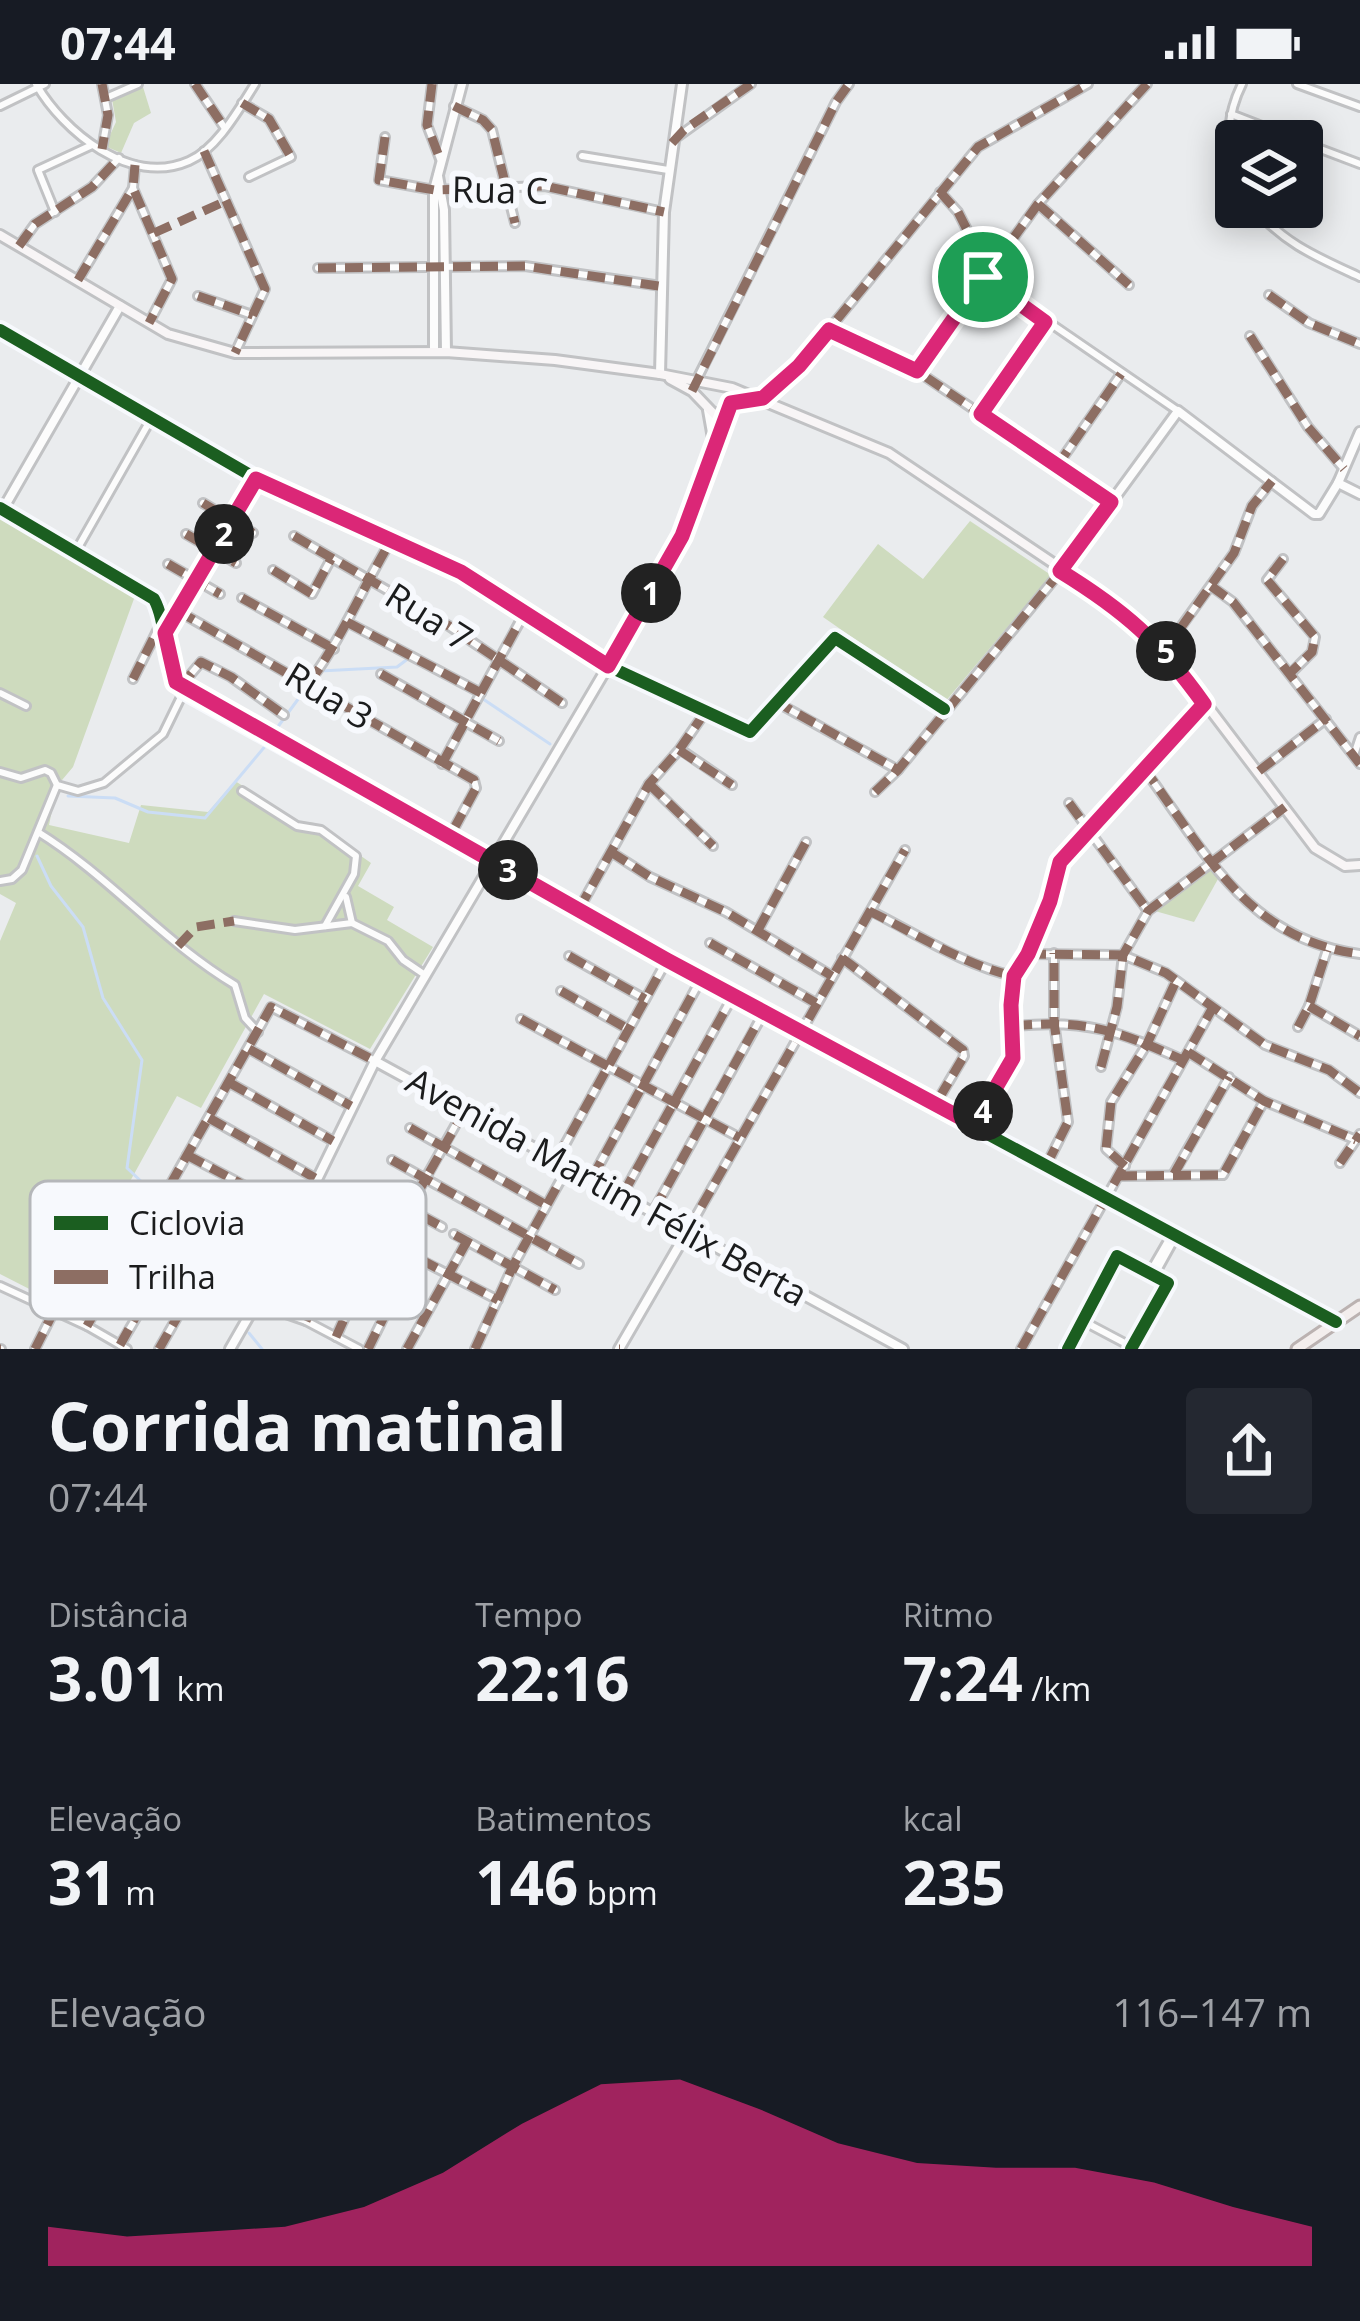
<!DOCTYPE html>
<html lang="pt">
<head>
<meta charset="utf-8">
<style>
  :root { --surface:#171b24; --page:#242831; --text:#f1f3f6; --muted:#9ea1a6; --accent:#db2777 }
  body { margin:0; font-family:"Open Sans",sans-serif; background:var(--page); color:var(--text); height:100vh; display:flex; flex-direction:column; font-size:45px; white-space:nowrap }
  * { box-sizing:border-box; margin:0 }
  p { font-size:39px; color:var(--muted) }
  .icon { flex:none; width:66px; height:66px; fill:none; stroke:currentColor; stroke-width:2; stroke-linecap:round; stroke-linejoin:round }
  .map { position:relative; height:1265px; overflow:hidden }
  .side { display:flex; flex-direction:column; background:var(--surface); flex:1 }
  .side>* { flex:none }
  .controls { position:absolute; left:1215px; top:36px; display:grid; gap:24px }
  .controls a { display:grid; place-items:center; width:108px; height:108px; border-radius:12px; background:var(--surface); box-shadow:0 6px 30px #0003; font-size:60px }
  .pin { position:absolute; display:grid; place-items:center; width:102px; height:102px; color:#fff; margin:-51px; border:6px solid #fff; border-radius:50%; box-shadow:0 3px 12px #0007 }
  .km { position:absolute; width:60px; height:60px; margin:-30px; border-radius:50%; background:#222; color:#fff; font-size:33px; line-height:60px; text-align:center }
  .round { display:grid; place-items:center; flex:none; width:126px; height:126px; border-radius:12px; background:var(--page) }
  .head { display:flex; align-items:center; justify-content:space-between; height:204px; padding:0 48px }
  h1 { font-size:66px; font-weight:700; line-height:90px }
  .stats { display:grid; grid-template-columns:repeat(3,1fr); gap:18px; height:204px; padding:12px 48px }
  .stats div { display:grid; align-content:center }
  .stats b { font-size:60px; font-weight:700 }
  .stats small { font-size:33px; font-weight:400 }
  .stats p { font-size:33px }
  .chart { height:336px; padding:24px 48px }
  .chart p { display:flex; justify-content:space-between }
  .chart svg { width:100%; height:216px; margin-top:12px; fill:var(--accent); opacity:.7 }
  .status { display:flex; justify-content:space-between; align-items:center; height:84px; padding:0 60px; background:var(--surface); direction:ltr }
  .status svg { height:33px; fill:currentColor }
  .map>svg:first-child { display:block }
  .green { fill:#cedbbe }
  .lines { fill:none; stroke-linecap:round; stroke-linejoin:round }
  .stream { stroke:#cbddf5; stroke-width:3 }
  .minor-casing { stroke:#c1c2c4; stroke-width:12 }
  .tertiary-casing { stroke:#c1c2c4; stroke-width:14 }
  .secondary-casing { stroke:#c1c2c4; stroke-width:14 }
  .primary-casing { stroke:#bbb2b1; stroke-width:15 }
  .minor { stroke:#fcfcfc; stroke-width:6 }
  .tertiary { stroke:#fcfcfc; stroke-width:8 }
  .secondary { stroke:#f8f5f6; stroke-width:8 }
  .primary { stroke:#f3eeed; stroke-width:9 }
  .quiet { stroke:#8d6e63; stroke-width:9; stroke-dasharray:18 9; stroke-linecap:butt }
  .cycleway-casing { stroke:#f7f9fd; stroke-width:20 }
  .cycleway { stroke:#1b5e20; stroke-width:12 }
  .route-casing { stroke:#fff; stroke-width:24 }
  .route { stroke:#db2777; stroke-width:15 }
  .labels { text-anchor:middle; stroke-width:12; stroke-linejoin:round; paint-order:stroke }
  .street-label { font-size:36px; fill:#1b1c1d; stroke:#f7f9fd }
  .key { fill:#f7f9fd; stroke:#b5b7ba; stroke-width:3 }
  .key-label { font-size:33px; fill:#1b1c1d }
</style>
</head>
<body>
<div class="status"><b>07:44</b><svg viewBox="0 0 49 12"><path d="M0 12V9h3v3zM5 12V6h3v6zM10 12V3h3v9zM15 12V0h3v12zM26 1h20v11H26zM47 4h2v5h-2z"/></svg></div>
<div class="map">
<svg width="1360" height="1265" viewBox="0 0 1360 1265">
  <rect width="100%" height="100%" fill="#eaecee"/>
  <g class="green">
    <polygon points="143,3 151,29 134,39 121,69 105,62 116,38 112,15"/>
    <polygon points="0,435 135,512 73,683 57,702 49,741 129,759 141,721 208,728 235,697 299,737 314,739 371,779 358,802 394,823 387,836 433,863 370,965 264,910 201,1024 177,1012 106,1141 127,1158 86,1234 0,1190 0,857 16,819 0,810"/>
    <polygon points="970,437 1051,491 945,618 823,533 878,460 923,495"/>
    <polygon points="1212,785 1218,795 1194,838 1155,827"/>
  </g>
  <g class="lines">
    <g class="stream">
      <polyline points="320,587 397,583 409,574"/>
      <polyline points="483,615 550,660"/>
      <polyline points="274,648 307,603"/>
      <polyline points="68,712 115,714 148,728 205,734 267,660"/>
      <polyline points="37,772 51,802 83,843 103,914 142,976 127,1084 240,1191"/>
      <polyline points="249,1249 262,1265"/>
    </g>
    <g class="minor-casing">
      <g id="minor">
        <path d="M36,0C63,47 130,103 189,77C217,65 239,25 255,0"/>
        <polyline points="102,0 108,31 102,65"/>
        <polyline points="195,0 224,43"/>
        <polyline points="432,0 427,41 440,75"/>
        <polyline points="1297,0 1360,23"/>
        <polyline points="106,14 138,0"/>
        <polyline points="242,19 269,35 291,73 249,93"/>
        <polyline points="0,22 45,0"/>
        <polyline points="454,22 483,36 492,46 515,139"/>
        <polyline points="1231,30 1300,57"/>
        <polyline points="385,53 379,96 434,106 544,102 664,128"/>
        <polyline points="676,54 751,0"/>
        <polyline points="1302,58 1360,80"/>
        <polyline points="204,67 265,205 235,269"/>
        <polyline points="582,72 668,86"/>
        <polyline points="135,81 133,104 172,195 149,239"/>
        <path d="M1236,91C1224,62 1228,28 1242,0"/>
        <polyline points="940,108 958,128 988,187"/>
        <polyline points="1038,120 1129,201"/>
        <path d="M1254,123C1282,159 1319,174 1360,193"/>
        <polyline points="55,128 38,86 92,61"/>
        <polyline points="19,162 35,140 92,103 119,74"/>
        <polyline points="318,184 525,182 661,202"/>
        <polyline points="983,193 1178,327"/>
        <polyline points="78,196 133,104"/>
        <polyline points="1269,211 1309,239 1360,260"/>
        <polyline points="198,212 252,231"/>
        <polyline points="829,246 917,287 1111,418"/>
        <polyline points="1250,252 1308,343 1344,385"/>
        <polyline points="917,287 1038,120 1147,0"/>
        <polyline points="81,294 257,395 461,488 608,582 750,648 835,554 944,625"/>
        <polyline points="694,301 836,18 849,0"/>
        <polyline points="763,314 799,282 978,63 1088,0"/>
        <polyline points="982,329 1045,238"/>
        <polyline points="1057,382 1121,290"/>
        <polyline points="203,419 253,449"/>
        <polyline points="186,450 236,479"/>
        <polyline points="294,452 449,542 562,619"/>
        <polyline points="76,467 151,335"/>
        <polyline points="1283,475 1267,496 1315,553 1312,568 1291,589"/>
        <polyline points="168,480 220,510"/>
        <polyline points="273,486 312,510 331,475"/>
        <polyline points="1211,502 1233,518 1360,680"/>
        <polyline points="242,514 334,565"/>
        <polyline points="178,527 474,696 476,704 450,752"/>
        <polyline points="347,538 481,609"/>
        <polyline points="165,549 257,395"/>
        <polyline points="1165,565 1234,469 1252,422 1272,397"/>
        <polyline points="381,590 499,657"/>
        <polyline points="133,595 161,539"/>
        <path d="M310,597C343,553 363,502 392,455"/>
        <polyline points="180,603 201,578 231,593 284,631"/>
        <polyline points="0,609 26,622"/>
        <polyline points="776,618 898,686"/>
        <polyline points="681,666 732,701"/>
        <polyline points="1354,671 1360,653"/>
        <polyline points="442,680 525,528"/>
        <path d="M1144,685C1205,768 1248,856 1360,870"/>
        <polyline points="1259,687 1326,635"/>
        <polyline points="0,688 21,694 45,686 51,689 57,701 78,707 104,699 163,650 184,607"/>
        <polyline points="649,700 713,762"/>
        <polyline points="242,707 297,742 321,746 356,772 354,790 325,842"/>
        <polyline points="875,708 898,686 1061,487"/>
        <polyline points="1069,719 1148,827"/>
        <path d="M38,748C109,792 163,858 235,901L245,934L258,948"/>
        <polyline points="611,768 650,793 726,828 832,892"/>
        <polyline points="492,776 763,929 1336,1238"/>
        <polyline points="0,797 12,795 22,786 57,701"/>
        <polyline points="346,813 352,839"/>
        <polyline points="579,825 649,700 679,666 706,627"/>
        <path d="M871,827C917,850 965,882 1014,892"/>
        <polyline points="234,837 295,846 352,839 388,857 403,876 425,891"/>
        <polyline points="758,846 806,758"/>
        <polyline points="710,859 816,919"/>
        <polyline points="1028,870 1123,871 1166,889 1265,961 1329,986 1360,1009"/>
        <polyline points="569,872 645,915"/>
        <polyline points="842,874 963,966 964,972 935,1021"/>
        <polyline points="561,907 628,945"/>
        <polyline points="1309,922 1360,952"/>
        <polyline points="521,935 740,1054"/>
        <path d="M1014,942C1087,935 1118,947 1183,976"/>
        <polyline points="1298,943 1309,922 1327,866"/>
        <polyline points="249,965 351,1022"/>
        <polyline points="1188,968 1264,1017 1356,1056"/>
        <polyline points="1101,983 1117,923 1123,871 1148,827 1285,723"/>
        <polyline points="230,999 333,1057"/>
        <polyline points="209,1034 315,1094"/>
        <polyline points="974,1041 1013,973 1011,921 1014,892 1028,870 1050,817 1060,779 1204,620"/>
        <polyline points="410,1044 546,1121"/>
        <polyline points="187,1071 298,1130"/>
        <polyline points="557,1075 667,876"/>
        <polyline points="392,1076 579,1180"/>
        <polyline points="1340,1079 1360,1050"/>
        <polyline points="1047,1080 1068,1038 1054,938 1054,869"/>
        <polyline points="1125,1082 1106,1065 1111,1018 1147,960 1176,897"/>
        <polyline points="1174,1089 1229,993"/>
        <polyline points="1119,1092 1223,1091 1264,1017"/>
        <polyline points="592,1094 701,895"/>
        <polyline points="375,1106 442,1143"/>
        <polyline points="307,1110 380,1155 498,1216"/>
        <polyline points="623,1110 733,912"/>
        <polyline points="654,1126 763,930"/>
        <polyline points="688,1146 905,766"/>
        <polyline points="454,1150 555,1206"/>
        <polyline points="389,1159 464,1026"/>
        <polyline points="277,1175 170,1110 169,1103 271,923 375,977"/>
        <polyline points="1155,1190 1176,1152"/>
        <polyline points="0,1202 87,1242 127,1265"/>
        <polyline points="1081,1236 1134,1264"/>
        <polyline points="306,1237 351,1138"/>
        <polyline points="87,1242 135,1154"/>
        <polyline points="336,1253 380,1155"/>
        <polyline points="120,1261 173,1171 216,1194 246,1216 306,1237 359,1265"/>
        <polyline points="0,1265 1,1265"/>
        <polyline points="35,1265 54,1227"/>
        <polyline points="159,1265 203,1188"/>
        <polyline points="368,1265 414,1172"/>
        <polyline points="407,1265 467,1157"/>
        <polyline points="475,1265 513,1182 569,1081"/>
        <polyline points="1021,1265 1212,925"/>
        <polyline points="1066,1265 1116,1171 1150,1188 1172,1150"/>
        <polyline points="1133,1265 1170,1198 1150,1188"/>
      </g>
    </g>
    <g class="tertiary-casing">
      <g id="tertiary">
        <polyline points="438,92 444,126 446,268"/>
        <polyline points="0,246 81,294"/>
        <polyline points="434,268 434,106 462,0"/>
        <polyline points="660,290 664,128 682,0"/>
        <polyline points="708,326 714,360"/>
        <polyline points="1338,399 1360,410"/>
        <path d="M0,424L154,515C169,543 161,585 184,607L492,776"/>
        <polyline points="3,425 120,222"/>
        <polyline points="1061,487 1178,327 1314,430 1319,430 1338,399 1360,348"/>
        <polyline points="375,977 903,1265"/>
        <polyline points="230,1265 257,1218 375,977 674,470 726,328"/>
        <polyline points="619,1265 688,1146"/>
      </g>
    </g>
    <g class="secondary-casing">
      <g id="secondary">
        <polyline points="0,151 168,250 235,269 446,268 555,276 660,290 732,304 889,369 1117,522 1165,566 1315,764 1345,782 1360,781"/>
        <polyline points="670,295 692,307 714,330 726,328 731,319"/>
      </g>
    </g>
    <g class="primary-casing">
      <polyline id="primary" points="1297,1265 1360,1222"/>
    </g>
    <use href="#minor" class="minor"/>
    <use href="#tertiary" class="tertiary"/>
    <use href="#secondary" class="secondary"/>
    <use href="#primary" class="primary"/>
    <g class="quiet">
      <polyline points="102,0 108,31 102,65"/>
      <polyline points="195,0 224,43"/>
      <polyline points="432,0 427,41 440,75"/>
      <polyline points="242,19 269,35 291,73"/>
      <polyline points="454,22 483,36 492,46 515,139"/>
      <polyline points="385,53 379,96 434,106 544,102 664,128"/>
      <polyline points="672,59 684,46 751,0"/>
      <polyline points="204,67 265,205 235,269"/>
      <polyline points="135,81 133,104 172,195 149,239"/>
      <polyline points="940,108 958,128 988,187"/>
      <polyline points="1038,120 1129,201"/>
      <polyline points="154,149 226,117"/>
      <polyline points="19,162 35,140 92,103 119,74"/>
      <polyline points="318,184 525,182 665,203"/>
      <polyline points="78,196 133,104"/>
      <polyline points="1269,211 1309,239 1360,260"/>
      <polyline points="198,212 253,231"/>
      <polyline points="829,246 917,287 1111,418"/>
      <polyline points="1250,252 1308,343 1344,385"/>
      <polyline points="917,287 1038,120 1147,0"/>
      <polyline points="692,307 836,18 849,0"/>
      <polyline points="763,314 799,282 978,63 1088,0"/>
      <polyline points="981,330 1045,238"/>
      <polyline points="1057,382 1121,290"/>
      <polyline points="203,419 253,449"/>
      <polyline points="186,450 236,479"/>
      <polyline points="294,452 449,542 562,619"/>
      <polyline points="1283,475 1267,496 1315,553 1312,568 1290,589"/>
      <polyline points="168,480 220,510"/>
      <polyline points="273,486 312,510 331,475"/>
      <polyline points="1211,502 1233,518 1360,680"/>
      <polyline points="242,514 334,565"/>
      <polyline points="178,527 474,696 476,704 450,752"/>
      <polyline points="347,538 481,609"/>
      <polyline points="1165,566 1234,469 1252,422 1272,397"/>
      <polyline points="381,590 499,657"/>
      <polyline points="133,595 160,541"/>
      <path d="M309,599C342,554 363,503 392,455"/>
      <polyline points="180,603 201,578 231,593 284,631"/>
      <polyline points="775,617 898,686"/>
      <polyline points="679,666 732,701"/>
      <polyline points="442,680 525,528"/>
      <path d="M1144,684C1205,768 1248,856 1360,870"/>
      <polyline points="1259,687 1326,635"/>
      <polyline points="649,700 713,762"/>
      <polyline points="875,708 898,686 1061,487"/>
      <polyline points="1069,719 1148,827"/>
      <polyline points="611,768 650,793 726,828 832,892"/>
      <polyline points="579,825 649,700 679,666 706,627"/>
      <path d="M869,827C915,849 966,882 1014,892"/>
      <polyline points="758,846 806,758"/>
      <polyline points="710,859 816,919"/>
      <polyline points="178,862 196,843 234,837"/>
      <polyline points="1028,870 1123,871 1166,889 1265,961 1329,986 1360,1009"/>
      <polyline points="569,872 645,915"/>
      <polyline points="842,874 963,966 964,972 935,1021"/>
      <polyline points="561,907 628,945"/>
      <polyline points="1309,922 1360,952"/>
      <polyline points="521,935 740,1054"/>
      <path d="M1014,942C1087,935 1118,947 1183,976"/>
      <polyline points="1298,943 1309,922 1327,866"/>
      <polyline points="249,965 351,1022"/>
      <polyline points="1188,968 1264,1017 1356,1056"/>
      <polyline points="1101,983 1117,923 1123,871 1148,827 1285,723"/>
      <polyline points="230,999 333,1057"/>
      <polyline points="465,1026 389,1159 498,1216"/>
      <polyline points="209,1034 315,1094"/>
      <polyline points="974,1041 1013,973 1011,921 1014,892 1028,870 1050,817 1060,779 1204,620"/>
      <polyline points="410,1044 546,1121"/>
      <polyline points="187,1071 298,1130"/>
      <polyline points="557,1075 667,876"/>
      <polyline points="392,1076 579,1180"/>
      <polyline points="1340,1079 1360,1050"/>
      <polyline points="1047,1080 1068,1038 1054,938 1054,869"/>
      <polyline points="1125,1082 1106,1065 1111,1018 1147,960 1176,897"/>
      <polyline points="1174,1090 1229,993"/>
      <polyline points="1119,1092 1223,1091 1264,1017"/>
      <polyline points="592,1094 701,895"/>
      <polyline points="375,1106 442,1143"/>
      <polyline points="623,1110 733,912"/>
      <polyline points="654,1126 763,929"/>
      <polyline points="688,1146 905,766"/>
      <polyline points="455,1151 555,1206"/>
      <polyline points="277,1175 170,1110 169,1103 271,923 375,977"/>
      <polyline points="306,1237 351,1138"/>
      <polyline points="87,1242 135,1154"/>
      <polyline points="336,1253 380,1155"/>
      <polyline points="120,1261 169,1173"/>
      <polyline points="0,1265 1,1265"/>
      <polyline points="35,1265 54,1227"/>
      <polyline points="159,1265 203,1188"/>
      <polyline points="368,1265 414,1172"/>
      <polyline points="407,1265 467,1157"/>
      <polyline points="475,1265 513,1182 569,1081"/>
      <polyline points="619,1265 620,1265"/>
      <polyline points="1021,1265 1212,925"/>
    </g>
    <g class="cycleway-casing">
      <g id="cycleway">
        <polyline points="0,246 257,395 461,488 608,582 750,648 835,554 944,625"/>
        <path d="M0,424L154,515C169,543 161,585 184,607L763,929L1336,1238"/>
        <polyline points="1068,1265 1117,1172 1168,1199 1131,1265"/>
      </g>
    </g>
    <use href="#cycleway" class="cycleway"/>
  </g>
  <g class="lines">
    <g class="route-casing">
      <path id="route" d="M983,193L1045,238L981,330L1111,418L1060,487C1125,527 1159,557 1204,620L1060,778L1050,817L1028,870L1014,892L1011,921L1013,974L974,1041L667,876L176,598L165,549L256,395L461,488L608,582L682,452L731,319L763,314L799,282L829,246L917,287Z"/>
    </g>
    <use href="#route" class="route"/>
  </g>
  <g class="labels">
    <g class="street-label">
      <text transform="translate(500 106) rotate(1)" y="13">Rua C</text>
      <text transform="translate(429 533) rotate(32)" y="13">Rua 7</text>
      <text transform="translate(329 612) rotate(31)" y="13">Rua 3</text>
      <text transform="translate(607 1103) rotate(29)" y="13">Avenida Martim Félix Berta</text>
    </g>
  </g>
  <rect x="30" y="1097" width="396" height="138" rx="18" class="key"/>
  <rect x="54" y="1132" width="54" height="14" fill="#1b5e20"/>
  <rect x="54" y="1186" width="54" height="14" fill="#8d6e63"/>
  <g class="key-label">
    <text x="129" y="1151">Ciclovia</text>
    <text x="129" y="1205">Trilha</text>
  </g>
</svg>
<div class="controls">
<a><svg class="icon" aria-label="layers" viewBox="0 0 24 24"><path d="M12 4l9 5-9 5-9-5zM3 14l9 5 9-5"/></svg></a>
</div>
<div class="pin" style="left:983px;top:193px;background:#1e9e55"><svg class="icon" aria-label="arrive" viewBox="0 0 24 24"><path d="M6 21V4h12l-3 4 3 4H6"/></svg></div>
<b class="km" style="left:651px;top:509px">1</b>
<b class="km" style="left:224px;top:450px">2</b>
<b class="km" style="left:508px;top:786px">3</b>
<b class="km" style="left:983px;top:1027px">4</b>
<b class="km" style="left:1166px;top:567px">5</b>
</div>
<section class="side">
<div class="head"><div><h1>Corrida matinal</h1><p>07:44</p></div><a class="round"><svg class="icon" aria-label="share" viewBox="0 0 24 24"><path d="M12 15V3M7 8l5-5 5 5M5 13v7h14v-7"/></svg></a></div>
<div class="stats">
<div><p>Distância</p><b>3.01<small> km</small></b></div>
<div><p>Tempo</p><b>22:16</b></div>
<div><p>Ritmo</p><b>7:24<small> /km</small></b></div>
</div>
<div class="stats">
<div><p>Elevação</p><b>31<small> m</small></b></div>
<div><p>Batimentos</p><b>146<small> bpm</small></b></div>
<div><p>kcal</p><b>235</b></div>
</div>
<div class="chart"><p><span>Elevação</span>116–147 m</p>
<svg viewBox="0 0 160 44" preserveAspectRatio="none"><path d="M0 44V36L10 38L20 37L30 36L40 32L50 25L60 15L70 7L80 6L90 12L100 19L110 23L120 24L130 24L140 27L150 32L160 36V44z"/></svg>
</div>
</section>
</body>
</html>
